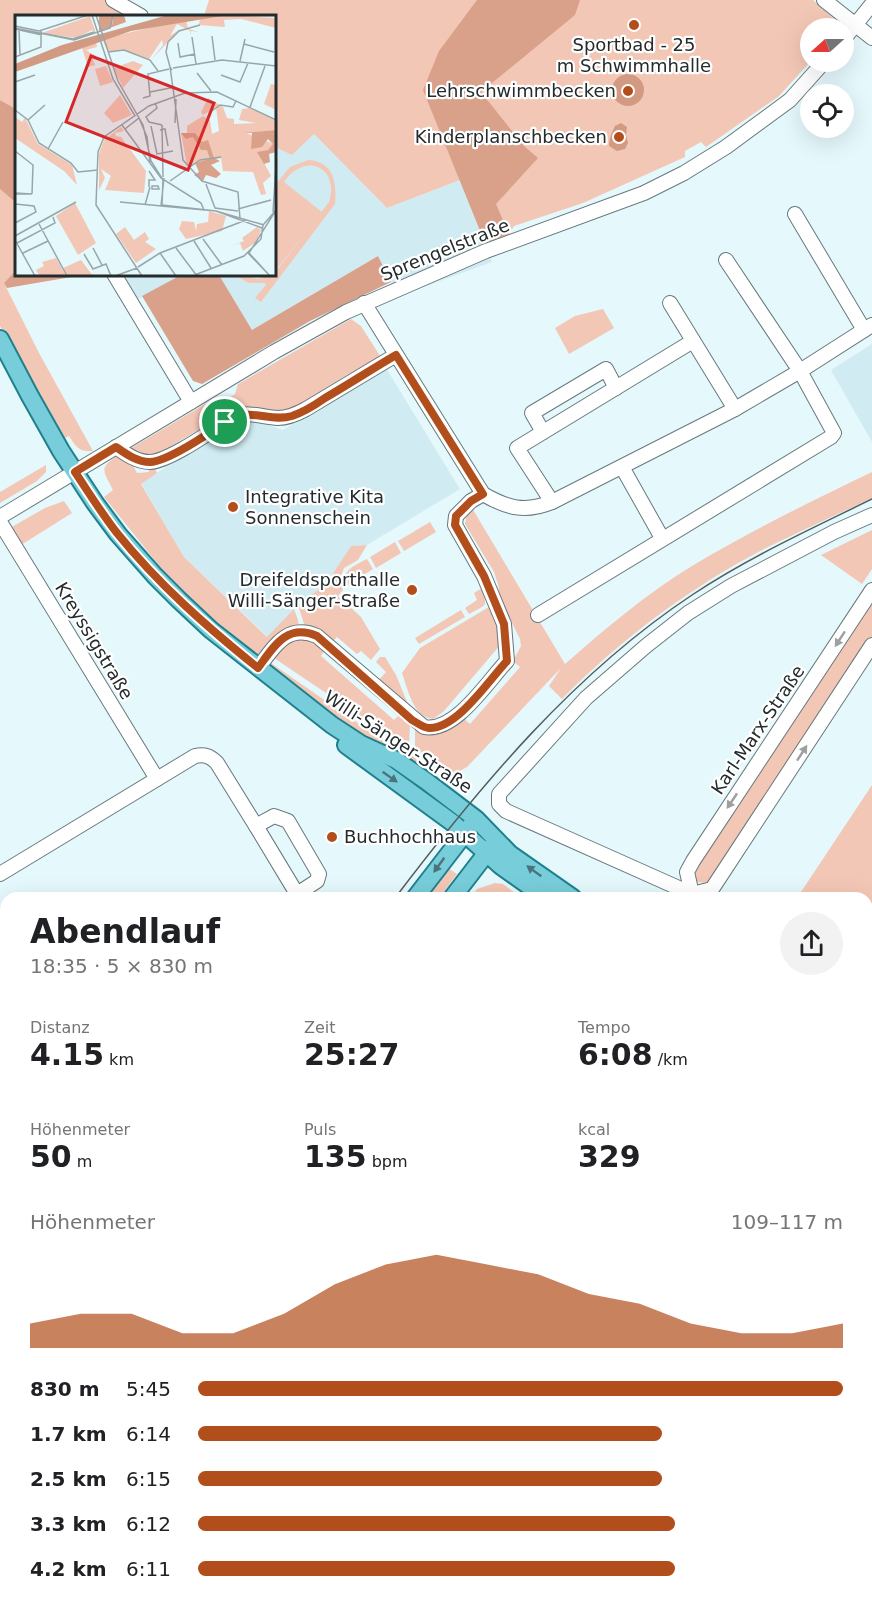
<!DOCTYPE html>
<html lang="de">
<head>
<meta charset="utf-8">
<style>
  :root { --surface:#fff; --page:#f2f2f2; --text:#202124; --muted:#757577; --accent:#b24e1b }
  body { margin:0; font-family:"DejaVu Sans",sans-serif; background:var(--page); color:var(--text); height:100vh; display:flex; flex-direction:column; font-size:22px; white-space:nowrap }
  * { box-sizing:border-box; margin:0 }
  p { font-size:20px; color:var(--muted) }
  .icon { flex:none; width:33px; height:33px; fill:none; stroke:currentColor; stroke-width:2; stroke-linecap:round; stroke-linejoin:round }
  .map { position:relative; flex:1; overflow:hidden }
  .panel { position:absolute; left:0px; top:892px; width:873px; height:712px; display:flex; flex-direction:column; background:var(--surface); border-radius:18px 18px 0 0; box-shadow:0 6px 24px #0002 }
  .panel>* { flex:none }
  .needle { width:39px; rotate:249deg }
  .tools { position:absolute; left:800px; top:18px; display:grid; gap:12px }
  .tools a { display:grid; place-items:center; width:54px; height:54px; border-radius:50%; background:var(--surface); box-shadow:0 6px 24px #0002; font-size:30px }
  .pin { position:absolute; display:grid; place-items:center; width:51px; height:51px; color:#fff; margin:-26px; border:3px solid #fff; border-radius:50%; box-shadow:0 2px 6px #0007 }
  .round { display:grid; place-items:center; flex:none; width:63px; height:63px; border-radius:32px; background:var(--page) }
  .head { display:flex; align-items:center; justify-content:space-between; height:102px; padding:0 30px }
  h1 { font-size:33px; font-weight:700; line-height:45px }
  .metrics { display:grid; grid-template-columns:repeat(3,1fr); gap:9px; height:102px; padding:6px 30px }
  .metrics div { display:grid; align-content:center }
  .metrics b { font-size:30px; font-weight:700 }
  .metrics small { font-size:16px; font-weight:400 }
  .metrics p { font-size:16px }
  .chart { height:168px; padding:12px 30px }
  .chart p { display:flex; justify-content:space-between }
  .chart svg { width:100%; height:108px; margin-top:6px; fill:var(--accent); opacity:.7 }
  ul { padding:0 30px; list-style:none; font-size:20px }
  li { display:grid; grid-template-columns:96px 72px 1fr; align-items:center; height:45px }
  li i { height:15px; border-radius:8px; background:var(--accent) }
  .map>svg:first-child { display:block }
  .built { fill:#d0ecf2 }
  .green { fill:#f3c7b5 }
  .forest { fill:#daa18a }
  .water { fill:#d29a82 }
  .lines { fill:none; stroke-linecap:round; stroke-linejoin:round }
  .minor-casing { stroke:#67797c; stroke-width:16 }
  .major-casing { stroke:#1f808d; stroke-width:20 }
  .minor { stroke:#fff; stroke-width:14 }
  .major { stroke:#77ceda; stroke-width:16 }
  .tram { stroke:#535d5f; stroke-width:1.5 }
  .rail-casing { stroke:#535d5f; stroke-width:5 }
  .rail { stroke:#fff; stroke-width:3; stroke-dasharray:9; stroke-linecap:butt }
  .oneway { fill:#9ca0a0 }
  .oneway2 { fill:#49747b }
  .route-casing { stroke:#fff; stroke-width:12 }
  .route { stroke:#b24e1b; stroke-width:8 }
  .poi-dot { fill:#b24e1b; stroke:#fff; stroke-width:2 }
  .labels { text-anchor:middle; stroke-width:4.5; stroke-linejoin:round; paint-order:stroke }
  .poi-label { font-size:18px; fill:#242b2d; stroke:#fff; text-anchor:end }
  .street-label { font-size:18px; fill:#242b2d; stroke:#fff }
  .inset-road { fill:none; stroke:#98a6a9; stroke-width:1.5 }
  .view { fill:#d62828; fill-opacity:0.15; stroke:#d62828; stroke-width:3 }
  .inset-edge { fill:none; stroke:#242b2d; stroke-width:3 }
</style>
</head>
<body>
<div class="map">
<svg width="872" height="1604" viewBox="0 0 872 1604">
  <rect width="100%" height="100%" fill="#e5f8fc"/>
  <g class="built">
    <polygon points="314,134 387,208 460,180 492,262 393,298 391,282 378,256 252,330 219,275 274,274 275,147 292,155"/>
    <polygon points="114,275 181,275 131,303"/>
    <polygon points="872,344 872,442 831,370"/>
    <polygon points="386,368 460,489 367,545 351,546 326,584 298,605 268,637 184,557 141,483 245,417 283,430"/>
    <polygon points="872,1139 872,1326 867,1324 867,1180"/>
    <polygon points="0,1259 6,1266 6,1305 0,1311"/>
    <polygon points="867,1334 872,1336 872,1390 867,1388"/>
    <polygon points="872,1559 872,1604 854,1604 856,1599 867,1599 867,1571"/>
    <polygon points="141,1599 445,1599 450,1604 139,1604"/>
  </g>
  <g class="green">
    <polygon points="0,0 105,0 133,16 16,16 16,109 0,100"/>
    <polygon points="209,0 813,0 842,26 840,28 810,28 810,62 779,96 706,147 701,142 685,151 685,157 583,203 514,226 509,234 485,243 460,180 387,208 314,134 292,155 275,147 275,123 278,112 274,111 274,16 204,16"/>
    <path d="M308,160C333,161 337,182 335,204L261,302L255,298L266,285L265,283H248L235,275H243L258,279L274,274L329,202C340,167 305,151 284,182L322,212L276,270L275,268V185L290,167Z"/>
    <path d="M0,189L16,203V270L4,283L39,353L93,451C79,452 76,447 69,436L65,438L47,406L31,384L0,326Z"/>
    <polygon points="603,309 614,328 569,354 555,328 575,316"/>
    <path d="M351,319L361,326L382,359L357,375L350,373L308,399L306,406L293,412L224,419L218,418L171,446L170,452L151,459L128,450L215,398C223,401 228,399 235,394L238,384Z"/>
    <path d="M119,455L131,462L137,473L149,472L148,466L153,464L157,473L141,484L184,557L267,637L294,609L298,620L299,628L261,654L253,655L225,633L171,582L153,558L104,497L113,490C103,470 98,468 119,455Z"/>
    <polygon points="46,465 46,472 37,481 0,503 0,492"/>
    <path d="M872,472V498C838,514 803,530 768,547C692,586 622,638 562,699L549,686L561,668L467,767L458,772L449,774L415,747V727C436,738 447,735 463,718L470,724L520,667L513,661L521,646L520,639L500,598L498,584L494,572L465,524L467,513L472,508L565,664C605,629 646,594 692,566C750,531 812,501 872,472Z"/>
    <polygon points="64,501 72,513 21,545 10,528 45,508"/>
    <polygon points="430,522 436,532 404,551 398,541"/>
    <polygon points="872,530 872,569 862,584 821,555"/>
    <polygon points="395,542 401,553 376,568 370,557"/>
    <polygon points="367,545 358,560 344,568 340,579 343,590 338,596 361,617 380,649 371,660 361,651 357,654 337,637 332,642 305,627 298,605 326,584 351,546"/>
    <path d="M367,559L373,569L346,586C340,570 356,565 367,559Z"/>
    <path d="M484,587C484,609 491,602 469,614L465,608L477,600L474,593Z"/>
    <polygon points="872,599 872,638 713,879 709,883 697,882 693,872"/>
    <path d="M489,607L501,630V644L444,711L433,719C413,717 408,690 402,673L420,648Z"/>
    <polygon points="461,610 465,617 419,644 415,638"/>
    <polygon points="306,637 326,649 321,656 394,720 400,714 410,723 409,746 406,747 274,658 284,643"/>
    <polygon points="380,657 385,657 396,675 410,709 378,681 386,672 376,662"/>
    <polygon points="271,663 395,749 414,756 421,767 377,748 271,670"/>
    <polygon points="872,785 872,1082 867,1081 867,898 797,898"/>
    <polygon points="445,866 457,874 439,898 421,898"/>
    <polygon points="495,883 503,884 522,898 470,898 477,889"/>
    <polygon points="0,1016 6,1018 6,1250 0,1243"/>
    <polygon points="0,1578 6,1586 6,1599 141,1599 141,1602 139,1604 0,1604"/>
  </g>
  <g class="forest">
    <polygon points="477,0 580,0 575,15 481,92 524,146 538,158 496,204 509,234 485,243 423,90 439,51"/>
    <polygon points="0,100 16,109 16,203 0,189"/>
    <polygon points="378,256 391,282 310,321 202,384 193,381 142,296 181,275 219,275 252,330"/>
    <polygon points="16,270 16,274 83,275 7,288 4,283"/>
  </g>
  <g class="water">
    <circle cx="628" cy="90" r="16"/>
    <path d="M621,123L627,127L626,135L628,143L625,149L617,151L609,146C609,139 612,132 615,126Z"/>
  </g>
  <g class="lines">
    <g class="minor-casing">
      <g id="minor">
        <polyline points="113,0 141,16"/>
        <polyline points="824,0 872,38"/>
        <polyline points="843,40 872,4"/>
        <polyline points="795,214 864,330"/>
        <polyline points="114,274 191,402"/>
        <path d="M364,303L483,494C507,508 525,513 552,502L735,409L800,371L872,325"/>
        <polyline points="670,303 735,409"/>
        <polyline points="543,432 532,413 606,369 616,388"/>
        <path d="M116,447C126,454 137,462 150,462C170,461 214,429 233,417C250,411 261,417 278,418C288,418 297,414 306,409L396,355"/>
        <polyline points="622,467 662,538"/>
        <polyline points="552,502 517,448 693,341"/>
        <polyline points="0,517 274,352 346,312 486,251 644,193 684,173 726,147 790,100 824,62"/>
        <polyline points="0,522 157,779"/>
        <polyline points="538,615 831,437 834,433 800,371 726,260"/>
        <path d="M258,668C274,647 287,623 317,636L424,727C455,733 487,682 507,661L504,624L484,576L455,525L456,516L471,501L483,494"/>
        <polygon points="274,816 288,821 319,874 317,881 297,894 256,826"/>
        <path d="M0,874L195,756C205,754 210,756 217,763L256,826"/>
        <polyline points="692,894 506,811 499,804 499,794 586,698 646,646 688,613 731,586 834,532 872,515"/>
        <polyline points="692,894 687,872 693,861 872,590"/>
        <polyline points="688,898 692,894 712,889 872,645"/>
      </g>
    </g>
    <g class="major-casing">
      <g id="major">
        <polyline points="0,339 30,396 61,451 95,503 118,534 155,576 179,600 211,630 332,725 361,744 396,760 426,781 476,819 510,854 573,898"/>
        <polyline points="346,745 453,823 501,866 546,898"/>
        <polyline points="415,898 472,824"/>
        <polyline points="452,898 492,846"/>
        <polyline points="867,1087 872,1088"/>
        <polyline points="867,1102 872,1104"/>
        <polyline points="0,1379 6,1373"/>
        <polyline points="0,1403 6,1398"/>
      </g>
    </g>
    <use href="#minor" class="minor"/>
    <use href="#major" class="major"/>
    <g class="tram">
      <path d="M395,898C480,786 573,674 692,595C749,557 811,529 872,499"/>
      <polyline points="0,1356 6,1351"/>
    </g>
    <g class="rail-casing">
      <g id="rail">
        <polyline points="0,1014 6,1016"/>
        <polyline points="867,1351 872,1353"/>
        <polyline points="867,1371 872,1372"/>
        <polyline points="867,1381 872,1383"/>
      </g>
    </g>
    <use href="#rail" class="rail"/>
  </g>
  <defs><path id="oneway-solid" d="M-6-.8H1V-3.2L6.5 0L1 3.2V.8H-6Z" transform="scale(1.5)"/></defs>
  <g class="oneway">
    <use href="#oneway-solid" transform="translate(840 639) rotate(123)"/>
    <use href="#oneway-solid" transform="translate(802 753) rotate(-57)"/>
    <use href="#oneway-solid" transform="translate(732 801) rotate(124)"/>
  </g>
  <g class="oneway2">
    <use href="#oneway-solid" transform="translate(390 777) rotate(35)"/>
    <use href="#oneway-solid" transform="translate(439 865) rotate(126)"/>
    <use href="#oneway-solid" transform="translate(534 871) rotate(-144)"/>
  </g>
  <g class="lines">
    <g class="route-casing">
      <path id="route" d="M396,355L483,494L471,501L456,516L455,525L484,576L504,624L507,661C489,680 457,729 429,728C423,728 418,723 412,720L317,636C287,623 274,646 258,668C207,627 158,584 117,533C102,514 89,493 75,472L116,447C126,454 137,462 150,462C170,461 215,429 233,417C255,410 272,422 292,416C304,412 315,405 325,398C349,384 372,369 396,355Z"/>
    </g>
    <use href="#route" class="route"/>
  </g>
  <g class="poi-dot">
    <circle cx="634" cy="25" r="6"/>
    <circle cx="628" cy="91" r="6"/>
    <circle cx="619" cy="137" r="6"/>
    <circle cx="233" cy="507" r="6"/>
    <circle cx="412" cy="590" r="6"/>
    <circle cx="332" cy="837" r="6"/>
  </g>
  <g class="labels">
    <g class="poi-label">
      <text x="634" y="51" text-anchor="middle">Sportbad - 25<tspan x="634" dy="21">m Schwimmhalle</tspan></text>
      <text x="616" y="97">Lehrschwimmbecken</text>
      <text x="607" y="143">Kinderplanschbecken</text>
      <text x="245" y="503" text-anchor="start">Integrative Kita<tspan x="245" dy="21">Sonnenschein</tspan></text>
      <text x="400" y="586">Dreifeldsporthalle<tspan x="400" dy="21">Willi-Sänger-Straße</tspan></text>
      <text x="344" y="843" text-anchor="start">Buchhochhaus</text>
    </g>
    <g class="street-label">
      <text transform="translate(445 250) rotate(-22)" y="6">Sprengelstraße</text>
      <text transform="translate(94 641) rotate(59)" y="6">Kreyssigstraße</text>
      <text transform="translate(758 730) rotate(-56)" y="6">Karl-Marx-Straße</text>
      <text transform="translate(398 742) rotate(33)" y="6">Willi-Sänger-Straße</text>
    </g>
  </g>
  <g transform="translate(15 15)">
    <rect width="261" height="261" fill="#e5f8fc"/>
    <path d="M213,0L261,3V13L226,4L209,5L210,12L184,10L185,2ZM75,1L81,18L77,15L61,23L27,18ZM167,5H171L173,14L184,17L176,16V20L175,16L162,9L155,21L165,14L137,44L148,30L147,25L134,44L109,35L93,37L87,24ZM81,27L82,32L71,35L81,41L77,42L80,50L73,52L67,33ZM118,46L128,50L108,73L99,53ZM91,51L98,67L85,71L80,54ZM256,69L261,70V95L249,89ZM105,80L117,100L98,108L89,98ZM193,83L208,92L212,103L219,104V109L241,108L224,105L227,94L234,93L261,106V115L231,118L259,129L246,142L256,161L248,168L251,179L246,180L238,157L208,156L206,143L172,151L166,118H172V111L188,101L195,105L197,119L204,116L201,92L188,100L186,97ZM0,102L7,107L10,103L23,129L57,150L62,170L49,156L0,123ZM106,112L109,116L100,118L101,121L106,122L131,156L129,178L90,175L96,161L86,154L90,163L84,175V139L89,125ZM60,188L81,228L63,240L41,201ZM194,196L211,201L207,216L171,224L164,214L167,206L179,207L181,216L182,209L193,207ZM110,212L119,225L130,217L134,224L130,227L141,234L121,248L101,219ZM242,212L246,215L241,227L228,236L225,228L216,231L229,226L227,223ZM41,243L51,261H25L21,255L29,251L27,247ZM66,245L78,261H52L48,253Z" fill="#f3c7b5"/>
    <path d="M84,0H97V11L98,0H109L111,7L84,17ZM261,115V137L254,139L255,147L249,149L242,137L253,135L258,129L253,124L247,132L236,134L237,118H228ZM166,118H180L187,127L193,125L199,143L205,146L196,150L206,159L201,163L191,160L188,166L179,160L184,157L180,148L195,144L192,135H186L178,122L171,124Z" fill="#daa18a"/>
    <path d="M153,0H213L116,16L0,57V49L47,30Z" fill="#d29a82"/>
    <path class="inset-road" d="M77,0L98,64L120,101M81,0L103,66L128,110L136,146L148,165L147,190L201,196L249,210M0,11L24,16L73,0M0,13L59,25L95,13L98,0M0,14L27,20M4,15L5,40M26,18L58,24L79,17M197,21L200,45M177,22L181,49M163,28L165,42L180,39M229,29L259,37M93,37L109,35L135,45L143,56M0,42L26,32V16M225,46L230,24M155,52L151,37L153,27L164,16L185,10M158,53L207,45L261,51M157,55L155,52L168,145L187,166L223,177L225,204M182,58L196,76M206,60L225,67L233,48M0,67L20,60M135,77L160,72M128,83L135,81L133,59L154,54M140,88L142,93L131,102L134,107L147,110M235,92L250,51M0,95L13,105L24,128L56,148L63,157L83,155M194,98L205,90L218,92L221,86M13,105L30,90M160,108L161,84M107,110L146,163L186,188L189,195M147,110L148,162M136,111L142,139L158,136M110,114L124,103L132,122L135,148M145,115L150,114L153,131M33,134L48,107M0,136L18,150L17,179M155,166L185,145L206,142M191,169L200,193L223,196M137,171H143L144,174H137ZM134,172V165H140L134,156M0,178L17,179H0M105,187L147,191M0,189L19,191L21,197L0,208M130,190L135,172M146,191L201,196L247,213M146,191L149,163M223,194L256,185M258,197L261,151M24,209L52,261M0,221L61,187M188,224L207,250M0,225L20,261M179,226L196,253M2,228L40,208L38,202M78,233L87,250M161,233L182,261M8,238L33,226M145,238L161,261M233,238L255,261M69,239L78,254L91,249L96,261M123,252L145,238L231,205M100,261L122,253M127,261L81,190L83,137L89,122L134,91L170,78L202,77L261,105M177,261L229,241L246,224L248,210L261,195M255,261L234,238L261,195"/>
    <path class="view" d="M76,41L199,88L173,155L51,107Z"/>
    <rect width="261" height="261" class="inset-edge"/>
  </g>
</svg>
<div class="tools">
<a><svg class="needle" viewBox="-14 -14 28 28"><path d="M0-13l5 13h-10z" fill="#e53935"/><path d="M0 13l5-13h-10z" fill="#757577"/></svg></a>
<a><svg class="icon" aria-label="locate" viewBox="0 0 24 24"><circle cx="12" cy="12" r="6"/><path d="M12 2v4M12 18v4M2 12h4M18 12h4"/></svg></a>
</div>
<div class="pin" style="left:225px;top:422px;background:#1e9e55"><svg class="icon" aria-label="arrive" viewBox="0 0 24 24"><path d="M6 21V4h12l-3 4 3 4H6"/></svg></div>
<section class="panel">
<div class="head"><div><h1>Abendlauf</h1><p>18:35 · 5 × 830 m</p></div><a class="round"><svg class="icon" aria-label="share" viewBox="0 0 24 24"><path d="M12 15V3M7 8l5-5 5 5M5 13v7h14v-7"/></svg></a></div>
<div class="metrics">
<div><p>Distanz</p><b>4.15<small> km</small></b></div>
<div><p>Zeit</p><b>25:27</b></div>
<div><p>Tempo</p><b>6:08<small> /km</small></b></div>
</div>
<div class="metrics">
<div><p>Höhenmeter</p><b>50<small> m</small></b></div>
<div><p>Puls</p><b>135<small> bpm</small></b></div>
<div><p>kcal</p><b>329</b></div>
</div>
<div class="chart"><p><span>Höhenmeter</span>109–117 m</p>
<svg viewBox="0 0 160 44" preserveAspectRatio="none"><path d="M0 44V34L10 30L20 30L30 38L40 38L50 30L60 18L70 10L80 6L90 10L100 14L110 22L120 26L130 34L140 38L150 38L160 34V44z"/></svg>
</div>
<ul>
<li><b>830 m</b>5:45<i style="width:100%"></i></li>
<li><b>1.7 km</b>6:14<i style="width:72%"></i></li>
<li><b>2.5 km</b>6:15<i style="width:72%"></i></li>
<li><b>3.3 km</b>6:12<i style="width:74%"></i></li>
<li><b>4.2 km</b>6:11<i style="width:74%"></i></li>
</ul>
</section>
</div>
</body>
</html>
